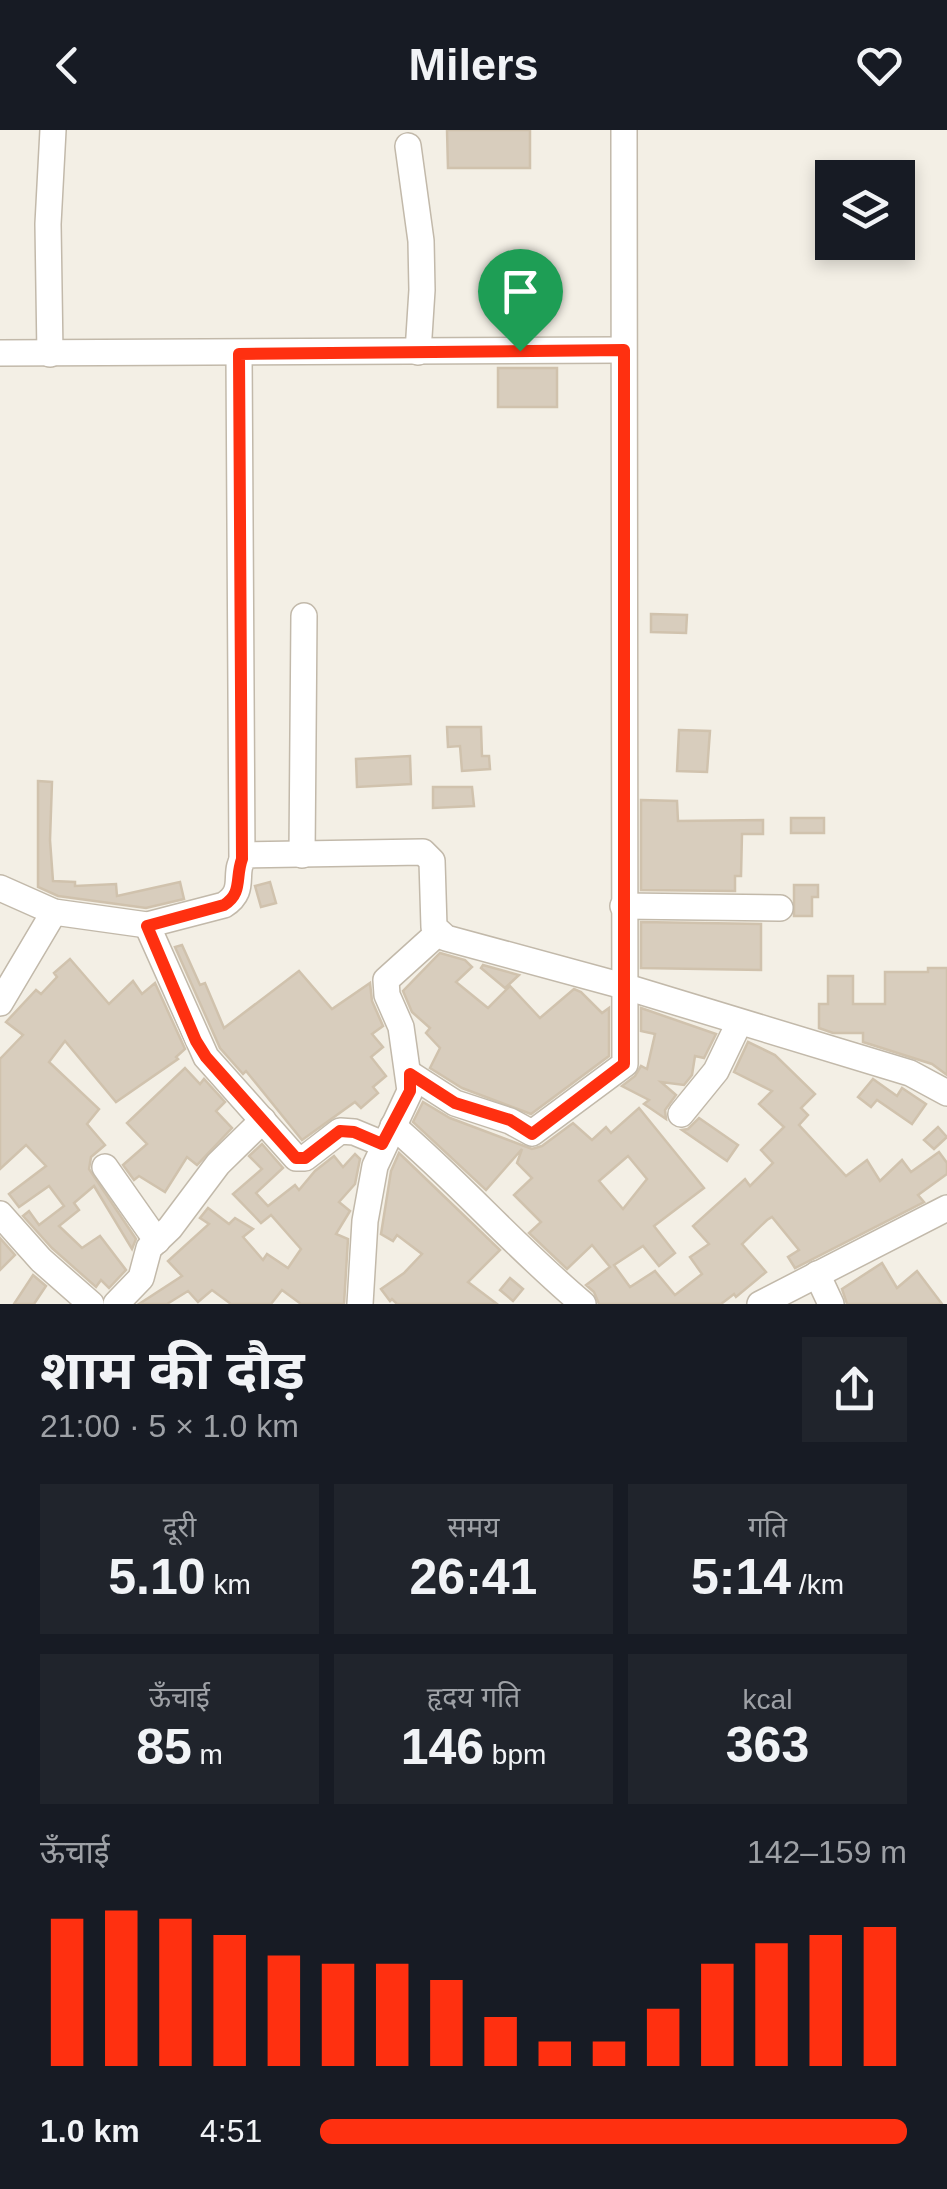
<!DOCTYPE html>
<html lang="hi">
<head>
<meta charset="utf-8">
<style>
  :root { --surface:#171b24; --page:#20242c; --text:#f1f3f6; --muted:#9ea1a6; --accent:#ff3010 }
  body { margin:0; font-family:Arial,"Noto Sans Devanagari",sans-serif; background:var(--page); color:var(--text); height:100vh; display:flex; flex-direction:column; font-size:38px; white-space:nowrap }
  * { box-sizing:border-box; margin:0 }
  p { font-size:32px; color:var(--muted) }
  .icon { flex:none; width:55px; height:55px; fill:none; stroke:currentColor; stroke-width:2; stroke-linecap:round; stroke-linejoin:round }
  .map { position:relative; height:1174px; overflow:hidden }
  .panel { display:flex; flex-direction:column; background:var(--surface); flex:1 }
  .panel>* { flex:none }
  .fabs { position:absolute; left:815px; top:30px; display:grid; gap:20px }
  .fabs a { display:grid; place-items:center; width:100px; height:100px; border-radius:0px; background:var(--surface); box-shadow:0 5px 15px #0003; font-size:50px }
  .pin { position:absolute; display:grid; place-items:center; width:85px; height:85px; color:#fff; margin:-102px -42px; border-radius:50% 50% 50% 0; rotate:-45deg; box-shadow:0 0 10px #0007 }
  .pin .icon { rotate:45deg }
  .round { display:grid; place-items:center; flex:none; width:105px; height:105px; border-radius:0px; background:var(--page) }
  .headline { display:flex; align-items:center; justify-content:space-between; height:170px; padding:0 40px }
  h1 { font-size:55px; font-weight:700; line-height:75px }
  .metrics { display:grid; grid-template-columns:repeat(3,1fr); gap:15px; height:170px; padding:10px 40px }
  .metrics div { display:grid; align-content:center; border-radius:0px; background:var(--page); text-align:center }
  .metrics b { font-size:50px; font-weight:700 }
  .metrics small { font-size:28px; font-weight:400 }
  .metrics p { font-size:28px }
  .chart { height:280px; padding:20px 40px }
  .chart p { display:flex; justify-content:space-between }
  .chart svg { width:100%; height:180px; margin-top:10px; stroke:var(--accent); stroke-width:6 }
  ul { padding:0 40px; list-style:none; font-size:32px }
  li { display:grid; grid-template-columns:160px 120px 1fr; align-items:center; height:75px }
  li i { height:25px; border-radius:12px; background:var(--accent) }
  header { display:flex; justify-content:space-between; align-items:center; height:130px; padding:0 40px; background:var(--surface); font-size:45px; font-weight:700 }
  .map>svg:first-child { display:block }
  .building { fill:#d8cdbd; stroke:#d0c2ad; stroke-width:2.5; fill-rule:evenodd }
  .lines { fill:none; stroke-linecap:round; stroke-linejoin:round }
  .minor-casing { stroke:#c2b9aa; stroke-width:28 }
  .minor { stroke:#fff; stroke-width:25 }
  .route-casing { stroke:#fff; stroke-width:20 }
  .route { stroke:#ff3010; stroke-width:12 }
</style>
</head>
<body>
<header><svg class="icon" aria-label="back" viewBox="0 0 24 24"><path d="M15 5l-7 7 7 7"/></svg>Milers<svg class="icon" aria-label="heart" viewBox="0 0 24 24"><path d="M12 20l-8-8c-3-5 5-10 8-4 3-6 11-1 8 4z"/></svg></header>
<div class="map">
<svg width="947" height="1174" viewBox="0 0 947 1174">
  <rect width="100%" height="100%" fill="#f3efe5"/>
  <g class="building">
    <polygon points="447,0 530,0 530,38 448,38"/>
    <rect x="498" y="238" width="59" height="39"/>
    <polygon points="651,484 687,485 686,503 651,502"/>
    <polygon points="447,597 481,597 482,626 489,626 490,639 462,641 460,616 448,617"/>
    <polygon points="679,600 710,601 707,642 677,641"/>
    <polygon points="410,626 411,654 357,657 356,629"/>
    <polygon points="38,651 52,652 50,710 53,751 75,752 75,756 116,754 117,766 180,752 184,769 146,778 58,766 38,757"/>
    <polygon points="433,657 472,657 474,676 433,678"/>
    <polygon points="641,670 677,671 678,691 763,690 763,704 742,704 741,746 735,746 735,761 641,760"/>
    <rect x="791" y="688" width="33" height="15"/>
    <polygon points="270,752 276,773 261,777 255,756"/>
    <polygon points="794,755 818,755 818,767 812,767 812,786 794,786"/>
    <polygon points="641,792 761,794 761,840 641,838"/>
    <polygon points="182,815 200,855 205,853 224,898 299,841 332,879 370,853 372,871 383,896 372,904 383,917 371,927 386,946 373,957 378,963 361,978 355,972 302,1010 246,941 243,944 220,918 175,817"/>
    <polygon points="440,823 465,830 472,837 456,852 488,878 510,856 540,888 574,859 581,862 602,883 609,878 609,926 531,984 462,958 430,938 440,918 426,903 430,898 412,882 403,861"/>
    <polygon points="70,829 109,874 133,851 142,864 155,853 185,919 176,927 178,929 116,972 65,911 49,932 99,979 87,994 105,1015 91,1027 89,1039 136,1109 132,1119 94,1056 74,1073 79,1080 59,1096 82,1118 100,1106 126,1140 109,1158 101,1150 96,1157 52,1118 23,1086 29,1081 39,1095 64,1076 49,1056 19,1077 9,1064 46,1036 26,1015 0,1039 0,929 23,905 6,892 36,860 41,864 57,847 54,843"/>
    <polygon points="483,835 519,845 505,858 481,838"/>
    <polygon points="928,838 947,838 947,945 932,934 863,912 863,903 833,903 819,898 819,874 828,874 828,846 853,846 853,874 885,874 885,842 928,842"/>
    <polygon points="641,878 716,904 704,928 695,926 692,945 684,955 661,952 676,965 665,980 666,989 644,974 649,970 622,956 635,946 641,936 647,939 655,904 641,901"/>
    <path d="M748,912L775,925L815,964L801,978L808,985L799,995L846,1046L867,1030L880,1051L902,1030L911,1042L939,1022L947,1033V1044L918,1065L924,1072L795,1138L788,1127L799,1120L772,1087L767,1090L742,1114L766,1142L736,1167L734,1164L721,1174H599L594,1162L586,1155L610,1137L592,1115L567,1139L529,1103L541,1092L514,1065L532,1048L517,1033L522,1019L486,1060L413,992L423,972L450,988L532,1019L542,1016L573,993L592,1010L606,997L611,1003L639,978L704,1058L654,1096L675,1123L659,1136L643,1116L614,1135L630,1157L655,1141L675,1165L702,1144L690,1127L709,1114L693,1096L745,1049L750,1056L773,1033L761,1020L784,997L759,974L772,961L734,942ZM628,1026L647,1049L623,1079L599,1051Z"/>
    <polygon points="185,938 200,954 204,949 225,972 216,981 232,998 197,1035 187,1027 165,1062 139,1046 134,1050 123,1035 147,1014 127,993"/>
    <polygon points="873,949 897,966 902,958 926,974 912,994 877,970 871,977 858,967"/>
    <polygon points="699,988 738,1015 727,1031 682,1000 688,999"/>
    <polygon points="938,997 947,1007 934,1019 924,1010"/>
    <polygon points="262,1014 283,1038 256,1063 268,1076 295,1055 299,1060 315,1041 334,1026 343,1037 355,1024 360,1029 355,1054 339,1072 350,1081 336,1104 348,1109 344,1174 301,1174 282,1160 271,1174 231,1174 212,1160 198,1172 188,1161 167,1174 139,1174 182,1146 168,1131 209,1094 200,1088 208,1078 229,1094 235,1088 253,1099 243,1107 263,1130 267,1124 288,1138 301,1119 271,1085 261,1093 233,1064 262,1039 249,1026"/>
    <polygon points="399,1023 500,1120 468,1152 497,1174 397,1174 392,1169 390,1171 381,1159 404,1143 422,1124 397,1105 393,1111 381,1104 391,1041"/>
    <polygon points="0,1108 15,1125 0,1140"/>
    <polygon points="882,1133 897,1158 917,1141 942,1174 847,1174 842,1159"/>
    <polygon points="33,1145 46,1156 34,1174 14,1174"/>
    <polygon points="510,1148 523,1159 513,1171 500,1160"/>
  </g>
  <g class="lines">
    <g class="minor-casing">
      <g id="minor">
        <polyline points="408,16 421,111 422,160 418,222"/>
        <polyline points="0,223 623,220"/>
        <polyline points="50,224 48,94 53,0"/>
        <polyline points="239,224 242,729"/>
        <polyline points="302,725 304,486"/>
        <path d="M0,758L54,782L147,795L224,775C249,759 230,742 246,725L423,722L432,731L434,797L446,808L623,856L910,943L947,963"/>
        <polyline points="623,776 780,778"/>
        <polyline points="147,795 206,927 296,1028 305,1028 340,1001 354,1002 383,1014"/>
        <polyline points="0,873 54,782"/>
        <polyline points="410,944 455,973 510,991 532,1003 625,934 624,0"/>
        <polyline points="681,984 716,941 739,893"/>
        <path d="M393,996C459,1052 516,1118 583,1174"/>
        <polyline points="105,1037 157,1111"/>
        <polyline points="0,1084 41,1130 91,1174"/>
        <polyline points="817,1144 831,1174"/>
        <polyline points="116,1174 141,1148 149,1118 170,1098 218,1034 263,990"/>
        <polyline points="360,1174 365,1091 375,1036 410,961 401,897 387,865 386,850 438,803"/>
        <polyline points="760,1174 947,1078"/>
      </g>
    </g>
    <use href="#minor" class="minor"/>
  </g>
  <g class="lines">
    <g class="route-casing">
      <path id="route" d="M624,220V934L532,1004L510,990L455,973L410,944V961L382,1014L354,1002L340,1001L305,1028H296L206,927L196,911L147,796L224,775C243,763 235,748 242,729L239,224Z"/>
    </g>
    <use href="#route" class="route"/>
  </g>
</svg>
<div class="fabs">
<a><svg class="icon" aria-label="layers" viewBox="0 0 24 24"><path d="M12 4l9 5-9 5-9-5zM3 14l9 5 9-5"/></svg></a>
</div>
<div class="pin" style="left:520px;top:221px;background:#1e9e55"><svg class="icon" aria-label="arrive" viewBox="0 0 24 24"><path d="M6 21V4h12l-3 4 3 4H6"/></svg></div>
</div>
<section class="panel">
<div class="headline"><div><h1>शाम की दौड़</h1><p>21:00 · 5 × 1.0 km</p></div><a class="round"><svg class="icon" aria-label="share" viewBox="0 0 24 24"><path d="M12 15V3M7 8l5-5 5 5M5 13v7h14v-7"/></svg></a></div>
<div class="metrics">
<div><p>दूरी</p><b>5.10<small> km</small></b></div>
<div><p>समय</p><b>26:41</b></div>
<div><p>गति</p><b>5:14<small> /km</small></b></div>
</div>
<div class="metrics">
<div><p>ऊँचाई</p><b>85<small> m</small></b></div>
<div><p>हृदय गति</p><b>146<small> bpm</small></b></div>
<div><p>kcal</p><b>363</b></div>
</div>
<div class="chart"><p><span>ऊँचाई</span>142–159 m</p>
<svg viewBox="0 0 160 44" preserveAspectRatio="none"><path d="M5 44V8M15 44V6M25 44V8M35 44V12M45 44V17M55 44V19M65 44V19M75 44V23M85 44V32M95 44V38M105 44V38M115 44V30M125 44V19M135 44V14M145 44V12M155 44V10"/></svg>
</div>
<ul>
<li><b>1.0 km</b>4:51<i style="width:100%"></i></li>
</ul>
</section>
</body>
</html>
